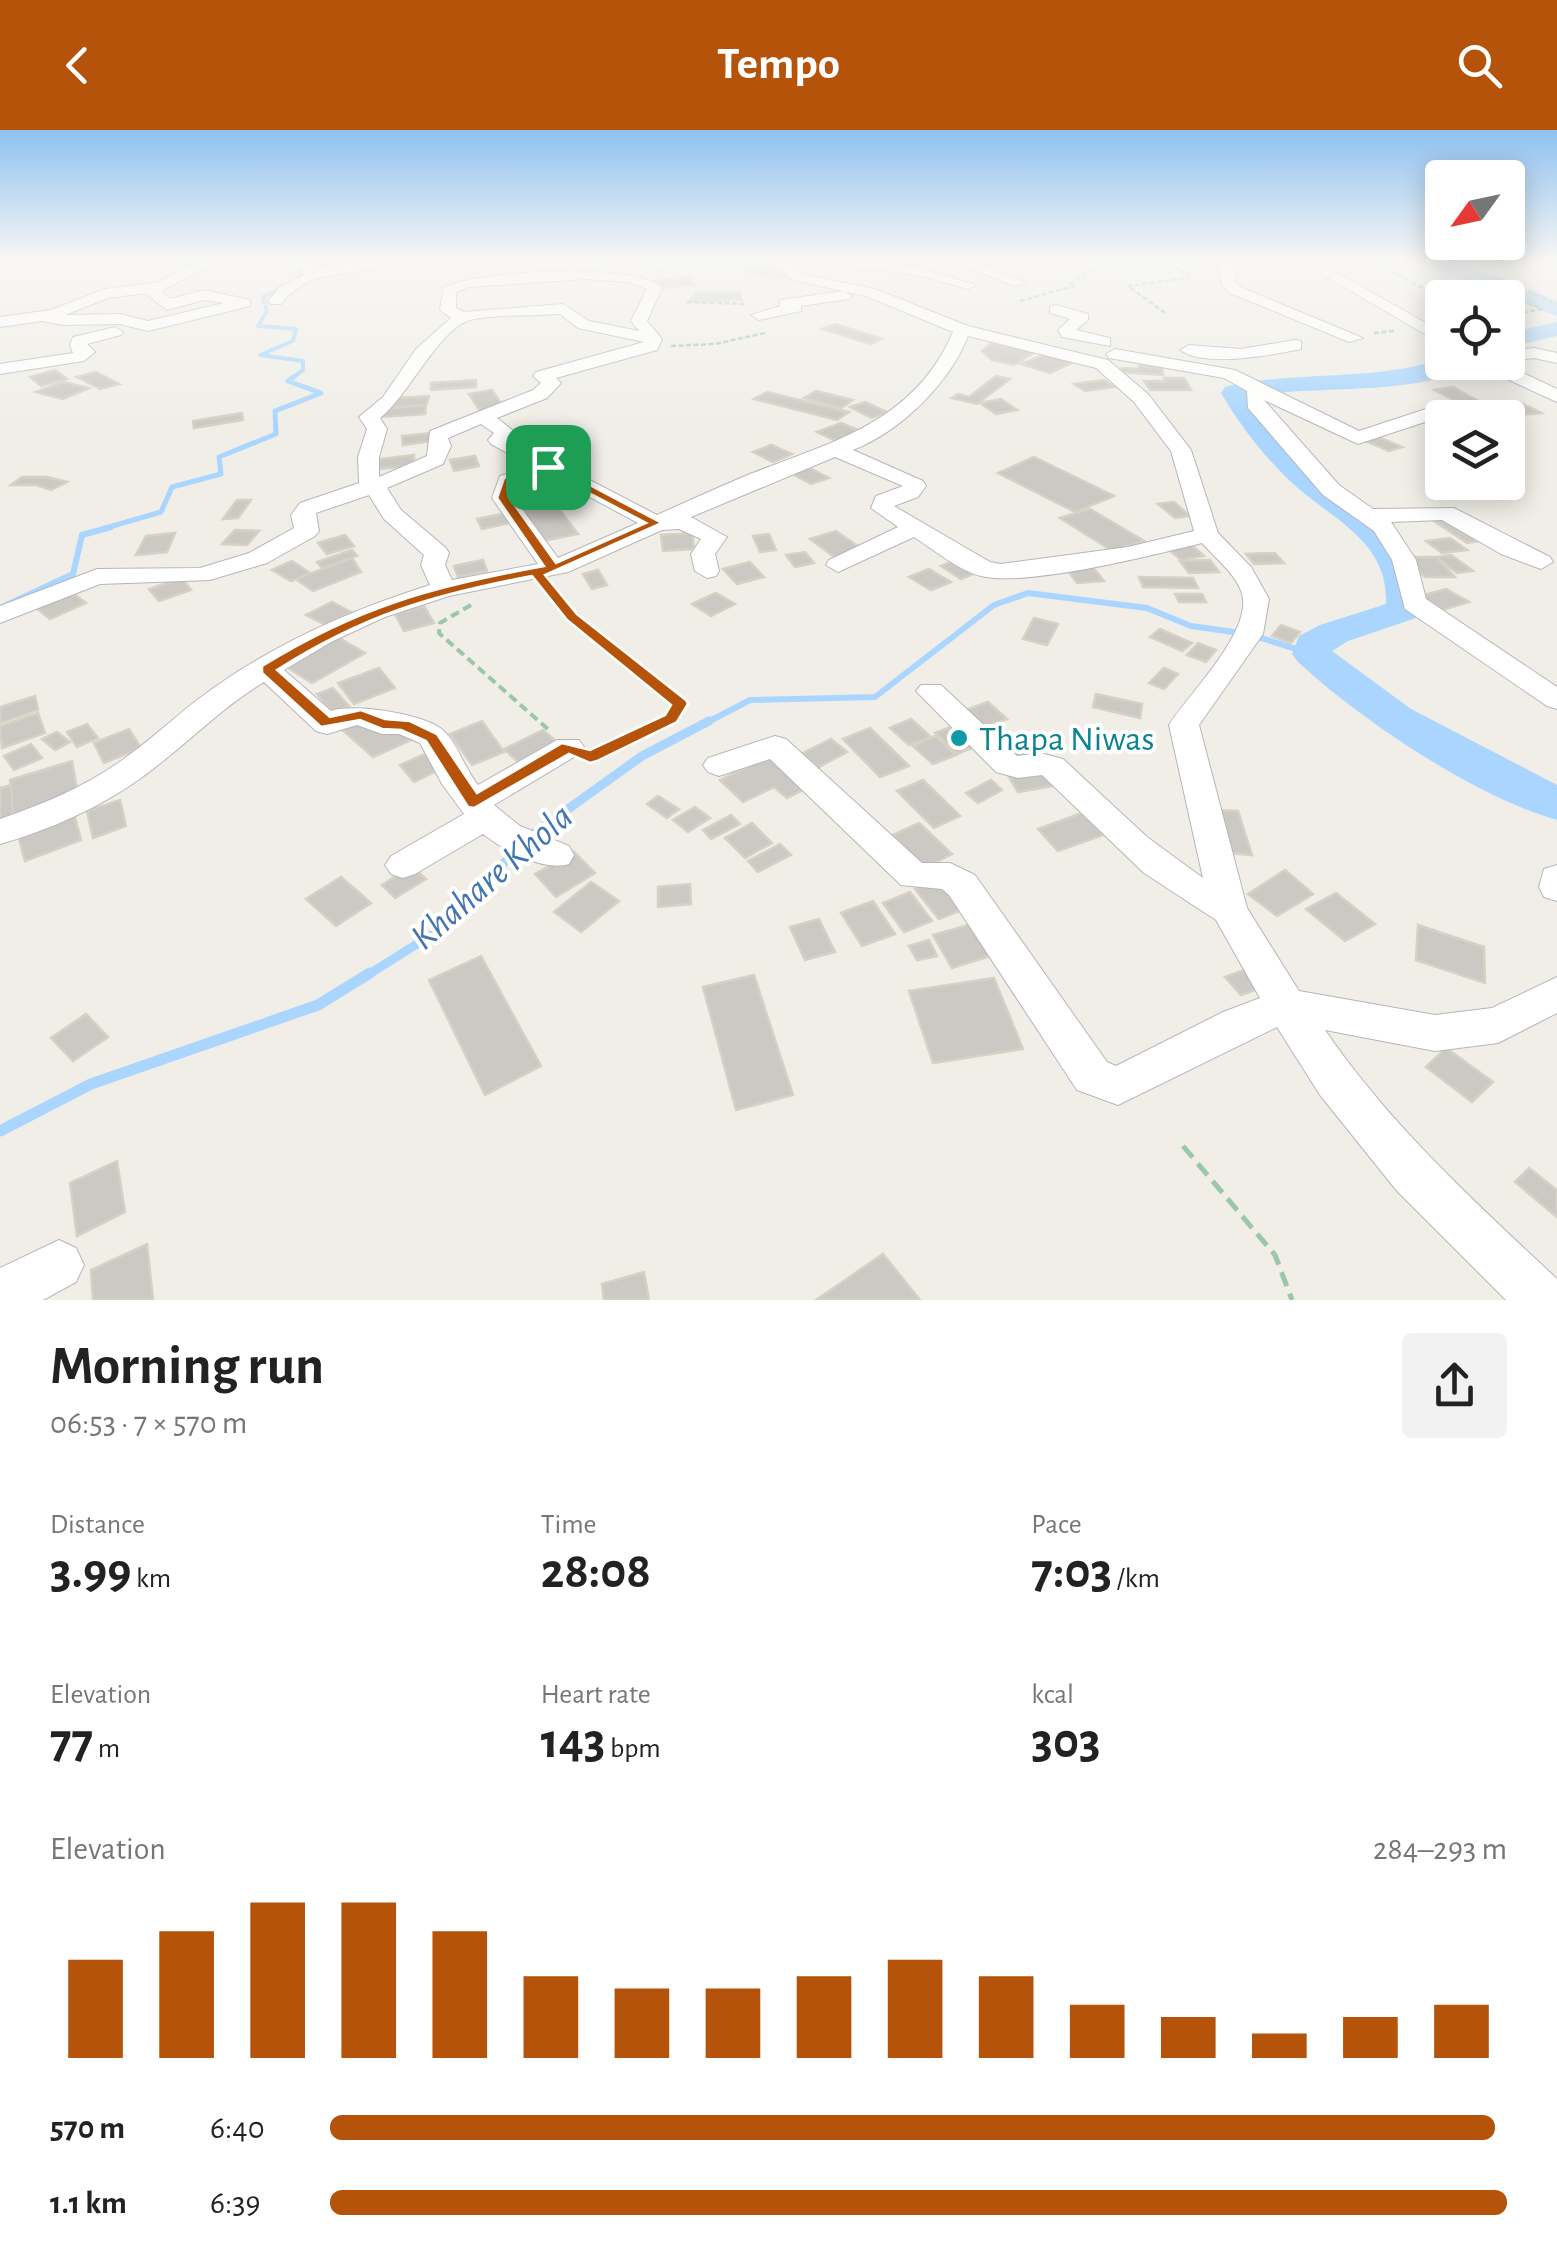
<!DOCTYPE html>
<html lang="en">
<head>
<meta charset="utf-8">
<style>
  :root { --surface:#fff; --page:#f2f2f2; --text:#222; --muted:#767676; --accent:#b45309 }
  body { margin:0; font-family:"Alegreya Sans",sans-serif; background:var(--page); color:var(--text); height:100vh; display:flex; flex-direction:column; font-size:38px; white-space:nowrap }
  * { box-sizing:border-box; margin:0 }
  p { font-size:32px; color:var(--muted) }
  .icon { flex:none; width:55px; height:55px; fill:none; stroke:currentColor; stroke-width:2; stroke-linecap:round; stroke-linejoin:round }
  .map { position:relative; height:1170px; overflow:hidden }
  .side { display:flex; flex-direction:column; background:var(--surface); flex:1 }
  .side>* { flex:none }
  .needle { width:65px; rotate:237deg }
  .tools { position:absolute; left:1425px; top:30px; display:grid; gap:20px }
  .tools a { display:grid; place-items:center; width:100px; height:100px; border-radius:10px; background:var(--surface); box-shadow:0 5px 25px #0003; font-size:50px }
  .pin { position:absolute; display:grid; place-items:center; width:85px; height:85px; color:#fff; margin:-42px; border-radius:20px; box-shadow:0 5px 15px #0006 }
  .round { display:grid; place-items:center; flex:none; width:105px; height:105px; border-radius:10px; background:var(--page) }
  .headline { display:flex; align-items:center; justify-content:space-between; height:170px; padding:0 50px }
  h1 { font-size:55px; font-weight:700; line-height:75px }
  .figures { display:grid; grid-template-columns:repeat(3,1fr); gap:15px; height:170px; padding:10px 50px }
  .figures div { display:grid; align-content:center }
  .figures b { font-size:50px; font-weight:700 }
  .figures small { font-size:28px; font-weight:400 }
  .figures p { font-size:28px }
  .chart { height:280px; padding:20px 50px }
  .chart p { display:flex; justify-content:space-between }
  .chart svg { width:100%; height:180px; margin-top:10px; stroke:var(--accent); stroke-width:6 }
  ul { padding:0 50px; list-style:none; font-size:32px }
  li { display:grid; grid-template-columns:160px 120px 1fr; align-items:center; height:75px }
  li i { height:25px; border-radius:12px; background:var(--accent) }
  header { display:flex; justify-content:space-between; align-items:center; height:130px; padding:0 50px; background:var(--accent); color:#fff; font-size:45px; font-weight:700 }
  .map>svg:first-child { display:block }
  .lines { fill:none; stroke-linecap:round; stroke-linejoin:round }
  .stream-far4 { stroke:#a9d5fe; stroke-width:4 }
  .stream-far3 { stroke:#a9d5fe; stroke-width:5 }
  .stream-far2 { stroke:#a9d5fe; stroke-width:6 }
  .stream-far1 { stroke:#a9d5fe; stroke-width:9 }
  .stream { stroke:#a9d5fe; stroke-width:11 }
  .river { fill:#a9d5fe; fill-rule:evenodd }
  .building { fill:#ccc8c4; stroke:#d5d1c5; stroke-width:2.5 }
  .minor-casing { stroke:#b4b6bb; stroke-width:2 }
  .path-far2 { stroke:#9bc6a9; stroke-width:2.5; stroke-dasharray:5 2.5; stroke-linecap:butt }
  .path-far1 { stroke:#9bc6a9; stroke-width:4; stroke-dasharray:9 5; stroke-linecap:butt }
  .path { stroke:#9bc6a9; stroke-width:5; stroke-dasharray:15 8; stroke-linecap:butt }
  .minor { fill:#fff; fill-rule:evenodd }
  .route { fill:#b45309; stroke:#fff; stroke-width:2.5; fill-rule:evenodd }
  .culture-dot { fill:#0f9aa8; stroke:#fff; stroke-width:4 }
  .labels { text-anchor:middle; stroke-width:8; stroke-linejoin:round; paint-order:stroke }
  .culture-label { font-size:35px; fill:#0d838f; stroke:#fff; text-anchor:start }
  .water-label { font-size:38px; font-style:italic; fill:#4474b1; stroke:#fff }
</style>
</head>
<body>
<header><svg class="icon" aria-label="back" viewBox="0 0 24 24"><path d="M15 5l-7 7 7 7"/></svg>Tempo<svg class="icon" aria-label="search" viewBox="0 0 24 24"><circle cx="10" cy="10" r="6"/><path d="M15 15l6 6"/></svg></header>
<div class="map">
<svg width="1557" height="1170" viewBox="0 0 1557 1170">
  <rect width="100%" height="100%" fill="#f0eee7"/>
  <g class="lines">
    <polyline class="stream-far4" points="291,249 303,240 303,231 260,225 293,211 296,199 258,196 267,181 263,167 298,150 301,139"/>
    <polyline class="stream-far3" points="102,399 161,382 172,357 221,344 219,327 276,304 275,281 321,263 288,251 295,246"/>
    <g class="stream-far2">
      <polyline points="0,478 73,444 82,405 111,397"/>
      <polyline points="1255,506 1312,524"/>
      <polyline points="704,594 750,570 875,567 994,475 1028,463 1147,478 1191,496 1241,503"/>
    </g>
    <g class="stream-far1">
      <polyline points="529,707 642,626 709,591"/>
      <polyline points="366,846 441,799 519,717"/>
    </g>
    <polyline class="stream" points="0,1001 91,954 318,875 370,843"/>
    <g class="river">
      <path d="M1415,131C1466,131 1510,152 1557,171V186Z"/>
      <polygon points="1557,192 1557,206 1508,217 1508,203"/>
      <path d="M1442,229V232H1469C1436,268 1301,254 1250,267C1268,295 1291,320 1316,342C1354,376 1399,393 1417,444C1422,460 1426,474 1416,488L1348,511L1332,521L1411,579L1557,655V690C1475,667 1361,590 1298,532L1292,524L1299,506L1320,495L1386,474C1389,409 1328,388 1289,350C1262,324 1240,295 1221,263L1225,257C1296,240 1372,252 1442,229Z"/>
    </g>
  </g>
  <g class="building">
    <polygon points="775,139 789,146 769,149 747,141"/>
    <polygon points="687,147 695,155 663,158 656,151"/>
    <polygon points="696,162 740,162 742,170 689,172"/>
    <polygon points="835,194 882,209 870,214 822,199"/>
    <polygon points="991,213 1035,222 1014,235 992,230 982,221"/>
    <polygon points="1048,223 1076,231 1050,243 1021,234"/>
    <polygon points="1139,236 1162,238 1163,245 1122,242 1122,238 1139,239"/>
    <polygon points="55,240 67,249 41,256 30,247"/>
    <polygon points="96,242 119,254 100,259 77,247"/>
    <polygon points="996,246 1010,249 977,274 952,268 958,264 969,267"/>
    <polygon points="1164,248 1184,248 1191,260 1150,260 1144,251 1165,251"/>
    <polygon points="476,250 476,257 431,260 431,253"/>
    <polygon points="1104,250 1114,257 1085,261 1074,254"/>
    <polygon points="63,252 89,258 63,269 36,262"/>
    <polygon points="1453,257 1482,273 1465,276 1434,260"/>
    <polygon points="492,260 505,279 481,283 469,264"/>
    <polygon points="816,261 853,270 841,278 804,268"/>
    <polygon points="767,262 849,282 837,290 754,269"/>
    <polygon points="429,266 426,275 393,277 396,268"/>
    <polygon points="1001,269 1017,280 996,284 980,273"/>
    <polygon points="865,272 887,282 872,288 850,277"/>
    <polygon points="1519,272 1541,283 1485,288 1469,279"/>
    <polygon points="426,275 425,284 380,287 382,279"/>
    <polygon points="242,283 243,290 194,298 193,291"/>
    <polygon points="841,293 860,301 836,311 817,302"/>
    <polygon points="431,303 432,311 403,315 402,306"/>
    <polygon points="1376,306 1402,317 1389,321 1363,310"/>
    <polygon points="771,315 792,324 773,332 753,322"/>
    <polygon points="414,325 414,335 379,339 380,329"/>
    <polygon points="475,326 479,336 454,341 450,330"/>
    <polygon points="1034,327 1114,366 1075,382 998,343"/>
    <polygon points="806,336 829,348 811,354 789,342"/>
    <polygon points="22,347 47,347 67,352 51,360 36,355 11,355"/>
    <polygon points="551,368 578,404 537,412 510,376"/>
    <polygon points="237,370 251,370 238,388 223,389"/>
    <polygon points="1174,372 1190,386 1175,388 1158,374"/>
    <polygon points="1090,379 1144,411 1112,421 1060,388"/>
    <polygon points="507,383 513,392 482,399 477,389"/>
    <polygon points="1449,387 1485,410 1467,413 1431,389"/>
    <polygon points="235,400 259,401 247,415 222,414"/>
    <polygon points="836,401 862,419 836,428 810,409"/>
    <polygon points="175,403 167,422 136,425 146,406"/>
    <polygon points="692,403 694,419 663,421 661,405"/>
    <polygon points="769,404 776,420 760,422 753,406"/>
    <polygon points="345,405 354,416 327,424 318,413"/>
    <polygon points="1450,408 1467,420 1442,423 1426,411"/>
    <polygon points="1190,414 1204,426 1181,430 1167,418"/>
    <polygon points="352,420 357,426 322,438 317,432"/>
    <polygon points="805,422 814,433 795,437 786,425"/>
    <polygon points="1275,423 1284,433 1254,434 1246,424"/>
    <polygon points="1451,425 1473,441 1457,443 1436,427"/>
    <polygon points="1407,427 1436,427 1455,447 1425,447"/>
    <polygon points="352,428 361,442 313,461 296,449"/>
    <polygon points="960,428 980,441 961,449 941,436"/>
    <polygon points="483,430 487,441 458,447 454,436"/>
    <polygon points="1210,430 1219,442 1189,443 1180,431"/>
    <polygon points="292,431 310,443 291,451 272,440"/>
    <polygon points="750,432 764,447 737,454 723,439"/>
    <polygon points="1091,435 1104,451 1077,453 1065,437"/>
    <polygon points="929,439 951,452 931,460 909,447"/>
    <polygon points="598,440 607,455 592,459 583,444"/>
    <polygon points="1139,447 1193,448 1198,458 1143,457"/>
    <polygon points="182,448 191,460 159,471 149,459"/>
    <polygon points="1446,459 1469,472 1443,480 1420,466"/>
    <polygon points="69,460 86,473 50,489 33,475"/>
    <polygon points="716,463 735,474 711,486 692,474"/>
    <polygon points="1175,464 1202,464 1206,472 1179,472"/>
    <polygon points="332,472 351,482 326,495 306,485"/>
    <polygon points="424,476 434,493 404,501 395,484"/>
    <polygon points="1034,488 1058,494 1047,515 1023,509"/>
    <polygon points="1281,495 1300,502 1291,513 1272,506"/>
    <polygon points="1160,499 1192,513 1182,521 1150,507"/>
    <polygon points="336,506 365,523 312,553 282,534"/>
    <polygon points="1198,513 1216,520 1206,532 1187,525"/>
    <polygon points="379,538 395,558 354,574 338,553"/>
    <polygon points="1164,538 1178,544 1164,559 1149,553"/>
    <polygon points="333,558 349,576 333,583 317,564"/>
    <polygon points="1096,564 1142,574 1140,588 1093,577"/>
    <polygon points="35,566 38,580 0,593 0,577"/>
    <polygon points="988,572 1007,589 982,598 963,581"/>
    <polygon points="38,583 45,603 2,618 0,596"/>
    <polygon points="358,588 418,607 373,627 338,596"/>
    <polygon points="911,589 931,607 909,615 890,598"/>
    <polygon points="482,591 504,622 472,635 450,604"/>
    <polygon points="961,593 984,613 957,624 935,603"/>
    <polygon points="87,594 98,608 77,617 67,602"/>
    <polygon points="870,598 909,636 880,647 843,609"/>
    <polygon points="129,599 141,618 104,633 94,613"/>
    <polygon points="543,600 558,613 519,633 504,619"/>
    <polygon points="57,602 70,612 55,620 42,609"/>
    <polygon points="1027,605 1043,624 1018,631 1001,613"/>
    <polygon points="935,606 956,625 933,634 913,616"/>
    <polygon points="831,609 847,622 819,637 803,623"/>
    <polygon points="31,614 42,628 14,640 4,626"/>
    <polygon points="432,621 445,637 414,652 400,635"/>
    <polygon points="776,623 811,656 787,668 774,657 743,672 720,650"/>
    <polygon points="72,631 78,665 13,686 10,650"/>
    <polygon points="1044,636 1058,655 1018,662 1006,642"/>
    <polygon points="923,650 960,686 934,698 897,661"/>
    <polygon points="991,650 1002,660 978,673 966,663"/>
    <polygon points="11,655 13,686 0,690 0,658"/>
    <polygon points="658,666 679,679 667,688 647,674"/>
    <polygon points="120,670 126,696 93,708 87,681"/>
    <polygon points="695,677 710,688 688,702 673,690"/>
    <polygon points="73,680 81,710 25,731 17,701"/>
    <polygon points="1217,680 1238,681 1252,725 1230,723"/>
    <polygon points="1082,683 1103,705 1058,721 1038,699"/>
    <polygon points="731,685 740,694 711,709 703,700"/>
    <polygon points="752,693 772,713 745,728 725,708"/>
    <polygon points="919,693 952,724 925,738 893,705"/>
    <polygon points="780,714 791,725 758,742 748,731"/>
    <polygon points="574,722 595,743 556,767 535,744"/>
    <polygon points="412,736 426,749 395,768 382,755"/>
    <polygon points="1285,740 1313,764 1277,786 1248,764"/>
    <polygon points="341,747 371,773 336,796 306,769"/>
    <polygon points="944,749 967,778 939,789 915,759"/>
    <polygon points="591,752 619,771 581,802 554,782"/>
    <polygon points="690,754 691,774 658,777 658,757"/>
    <polygon points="910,762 932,791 904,802 883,773"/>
    <polygon points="1336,763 1375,794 1345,811 1306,779"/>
    <polygon points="873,771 895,804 862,816 841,783"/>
    <polygon points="819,789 835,822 805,830 790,797"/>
    <polygon points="976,793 996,824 952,838 933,805"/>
    <polygon points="1418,795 1484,817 1485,853 1416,830"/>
    <polygon points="929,810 937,826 917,830 909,816"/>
    <polygon points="481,826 541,936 485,965 429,850"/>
    <polygon points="1252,837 1269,855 1241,865 1225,847"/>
    <polygon points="754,845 793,965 736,980 703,857"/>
    <polygon points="994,848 1023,919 933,933 909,861"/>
    <polygon points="86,884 108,907 73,931 51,908"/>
    <polygon points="1446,918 1493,952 1472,972 1426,937"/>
    <polygon points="117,1031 125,1082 77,1106 70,1053"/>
    <polygon points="1529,1038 1557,1060 1557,1087 1515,1052"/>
    <polygon points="147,1114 153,1170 93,1170 91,1140"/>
    <polygon points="883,1124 920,1170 816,1170"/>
    <polygon points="644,1142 649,1170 604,1170 602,1154"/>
  </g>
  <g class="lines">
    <g class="minor-casing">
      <g id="minor">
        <path d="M200,131H218L161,161L170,169L204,160L250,170V176L148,201L120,194L63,195L42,191L0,197V187L51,180L105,159L159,152ZM145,163L167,180L204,170L224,173L148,191L120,184L65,185L108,168Z"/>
        <path d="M298,131H314L320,136L389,131C356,152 314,132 281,174H271L268,171L279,158L306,144Z"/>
        <path d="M774,131H789L802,144L875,159L968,196L1108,230L1148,264L1191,320L1218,403L1251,437L1269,469L1263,504L1199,595L1247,778L1299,861L1435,885L1492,878L1557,847V883L1498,913L1435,921L1325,900C1390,995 1474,1071 1557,1149V1170H1506L1397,1061L1320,965L1277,897L1118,975L1077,960L949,765L942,759L901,755L770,629L719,646L708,642L703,635L708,628L775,606L786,609L922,733H950L975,745L1107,932L1116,936L1223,882L1260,868L1216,790L1144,743L1042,645L1018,648L996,642L916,561L921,555H941L1017,626L1040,623L1063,629L1147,707L1203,748L1169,595C1189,564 1247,507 1243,469C1241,448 1215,428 1202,413C1153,425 1027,457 981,446C958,440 934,420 914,407L838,442L826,435L829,430L898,397L871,378L876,366L903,356L835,327L691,387L727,407L715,424L719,441L716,446L707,448L695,441L691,424L701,409L679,399L662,400L568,442L449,466L385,487L331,512L284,540L331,581C354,573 426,584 444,601C458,615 465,639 478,655L557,610H579L584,617L579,624L494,675L520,696L569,716L574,725L569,734C544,742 503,720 483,704L415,744L403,748L391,744L385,735L391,726L464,684L442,654L420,613L399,604H382L357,595L327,604L316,601L264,552C219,579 184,617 141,648C99,678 49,700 0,714V689C41,675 82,658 118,633C152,610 181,580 215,557C280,511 354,479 430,455L421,435L424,425L384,389L369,365L316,383L319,401L315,406L267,433L210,450L100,454L0,493V476L97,439L200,438L249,423L294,398L291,385L300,373L359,353L358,327L367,299L359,287L383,267L416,219L451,188L440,180L444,157C485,140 621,133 660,155L662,158L647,191L662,209L657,220L556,248L561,253L547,268L497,288L516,303L511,309L657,385C688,371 719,357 750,344C832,312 915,292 953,202L866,166L792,150ZM587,149L627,152L647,159L631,191L639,201L589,191L563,174L464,182L456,178V162L468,157ZM560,184L578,198L644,212L536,242L533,246L541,253L533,260L430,301L427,326L379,347V327L387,299L380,288C408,266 437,203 467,191C485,184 538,186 560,184ZM968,206L1096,238L1134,272L1171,321L1194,401L1128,417L1001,434L990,432L894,376L918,367L926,356L923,351L853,320C900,302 950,253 968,206ZM481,294L494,303L488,310L491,314L531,336L500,346L492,368L538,434L452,450L445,435L449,423L446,418L401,380L387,358L443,334L451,316L448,308ZM547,344L638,393L558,428L514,368L518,355Z"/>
        <polygon points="852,131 917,137 976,155 969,159 916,145 857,138 852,137"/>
        <polygon points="954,131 974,131 1026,153 1014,156"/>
        <polygon points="1219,131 1233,131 1236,153 1240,157 1363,208 1349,212 1230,163 1222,155"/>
        <polygon points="1299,131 1316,131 1442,202 1442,214"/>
        <polygon points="844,161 852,166 849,169 801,176 801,181 759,190 751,185 780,176 780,170"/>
        <polygon points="1056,175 1088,184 1088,190 1076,200 1110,208 1110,216 1062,207 1058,200 1070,189 1050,183 1050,177"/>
        <polygon points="115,197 123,202 121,205 87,214 95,222 84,231 0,244 0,234 73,223 70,215 73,207"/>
        <path d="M1295,210L1301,211V219C1272,225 1205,238 1180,220L1189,215L1241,219Z"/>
        <polygon points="1534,218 1557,223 1557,233 1534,228 1511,231 1521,242 1557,259 1557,272 1509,250 1494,232 1508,232 1508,221"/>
        <polygon points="1115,219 1235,240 1359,301 1429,278 1476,282 1478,288 1431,290 1358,314 1264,270 1339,355 1373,379 1454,378 1550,427 1553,432 1541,439 1501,424 1442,390 1391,392 1416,430 1426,469 1557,557 1557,579 1547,576 1405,479 1392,430 1374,401 1323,365 1248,278 1247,261 1224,248 1109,228 1106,224"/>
        <polygon points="1557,735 1557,771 1544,767 1539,757 1544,739"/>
        <polygon points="59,1110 76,1118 84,1135 76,1152 43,1170 0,1170 0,1138"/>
      </g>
    </g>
    <g class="path-far2">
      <polyline points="1134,131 1176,133 1173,131"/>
      <polyline points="1372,131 1442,168"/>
      <polyline points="1443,131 1479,141 1557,174"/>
      <polyline points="641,134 671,131"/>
      <polyline points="657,140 727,132 737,138 766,138"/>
      <polyline points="1020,171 1074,156 1070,153 1096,138 1134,132 1131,131"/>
      <polyline points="687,172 745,174"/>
      <polyline points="1165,183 1128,156 1186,148 1188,144 1169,135"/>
      <polyline points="1508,185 1542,179 1529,173"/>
      <polyline points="1374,203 1395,201"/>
      <polyline points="671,216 715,214 765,203"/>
    </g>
    <g class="path-far1">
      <polyline points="549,459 572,487 680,574 671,589 591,627"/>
      <polyline points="471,475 440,493 439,503 550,601"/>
    </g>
    <polyline class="path" points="1183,1016 1275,1125 1292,1170"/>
    <use href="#minor" class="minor"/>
  </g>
  <linearGradient id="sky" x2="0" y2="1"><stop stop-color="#8fc1f1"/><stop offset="0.44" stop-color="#f8f7f4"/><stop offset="1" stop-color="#f8f7f4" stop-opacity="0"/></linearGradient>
  <rect width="1557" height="295" fill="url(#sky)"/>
  <path class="route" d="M548,333L662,393L545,445L577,484L686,570L688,574L677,592L597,631L590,633L569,624L474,678L468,677L426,611L401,600L382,599L360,590L321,597L262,543V536C359,476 434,456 544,436L497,368L504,348ZM547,341L646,393L556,433L509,367L513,353ZM532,446L567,490L671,575L665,585L590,620L562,613L477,663L437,604L410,591L385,589L361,580L330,587L277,540C364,485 432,465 532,446Z"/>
  <circle class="culture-dot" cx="959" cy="608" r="10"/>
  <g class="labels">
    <g class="culture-label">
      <text x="979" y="620">Thapa Niwas</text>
    </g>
    <g class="water-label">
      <text transform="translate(491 746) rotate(-41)" y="13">Khahare Khola</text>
    </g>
  </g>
</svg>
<div class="tools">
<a><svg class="needle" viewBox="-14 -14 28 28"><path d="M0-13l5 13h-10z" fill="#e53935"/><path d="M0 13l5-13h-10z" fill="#767676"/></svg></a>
<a><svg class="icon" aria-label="locate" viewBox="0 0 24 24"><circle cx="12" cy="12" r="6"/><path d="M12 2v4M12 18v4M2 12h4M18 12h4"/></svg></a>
<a><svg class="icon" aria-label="layers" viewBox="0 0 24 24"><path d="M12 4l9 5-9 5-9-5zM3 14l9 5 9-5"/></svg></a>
</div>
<div class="pin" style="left:548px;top:337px;background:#1e9e55"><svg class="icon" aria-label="arrive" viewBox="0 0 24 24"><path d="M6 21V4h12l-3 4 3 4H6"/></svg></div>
</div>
<section class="side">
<div class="headline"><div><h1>Morning run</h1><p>06:53 · 7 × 570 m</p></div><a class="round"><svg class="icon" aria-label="share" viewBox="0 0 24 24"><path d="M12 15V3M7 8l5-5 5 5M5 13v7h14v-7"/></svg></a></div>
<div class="figures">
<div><p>Distance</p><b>3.99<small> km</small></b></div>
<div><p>Time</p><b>28:08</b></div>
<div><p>Pace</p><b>7:03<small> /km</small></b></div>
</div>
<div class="figures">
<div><p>Elevation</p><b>77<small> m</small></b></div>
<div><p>Heart rate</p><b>143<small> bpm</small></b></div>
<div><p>kcal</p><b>303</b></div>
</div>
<div class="chart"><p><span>Elevation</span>284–293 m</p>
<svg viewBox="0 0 160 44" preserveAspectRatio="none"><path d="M5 44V20M15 44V13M25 44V6M35 44V6M45 44V13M55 44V24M65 44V27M75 44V27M85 44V24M95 44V20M105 44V24M115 44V31M125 44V34M135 44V38M145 44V34M155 44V31"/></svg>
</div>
<ul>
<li><b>570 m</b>6:40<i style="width:99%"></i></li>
<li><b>1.1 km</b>6:39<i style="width:100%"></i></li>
</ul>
</section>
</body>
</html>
